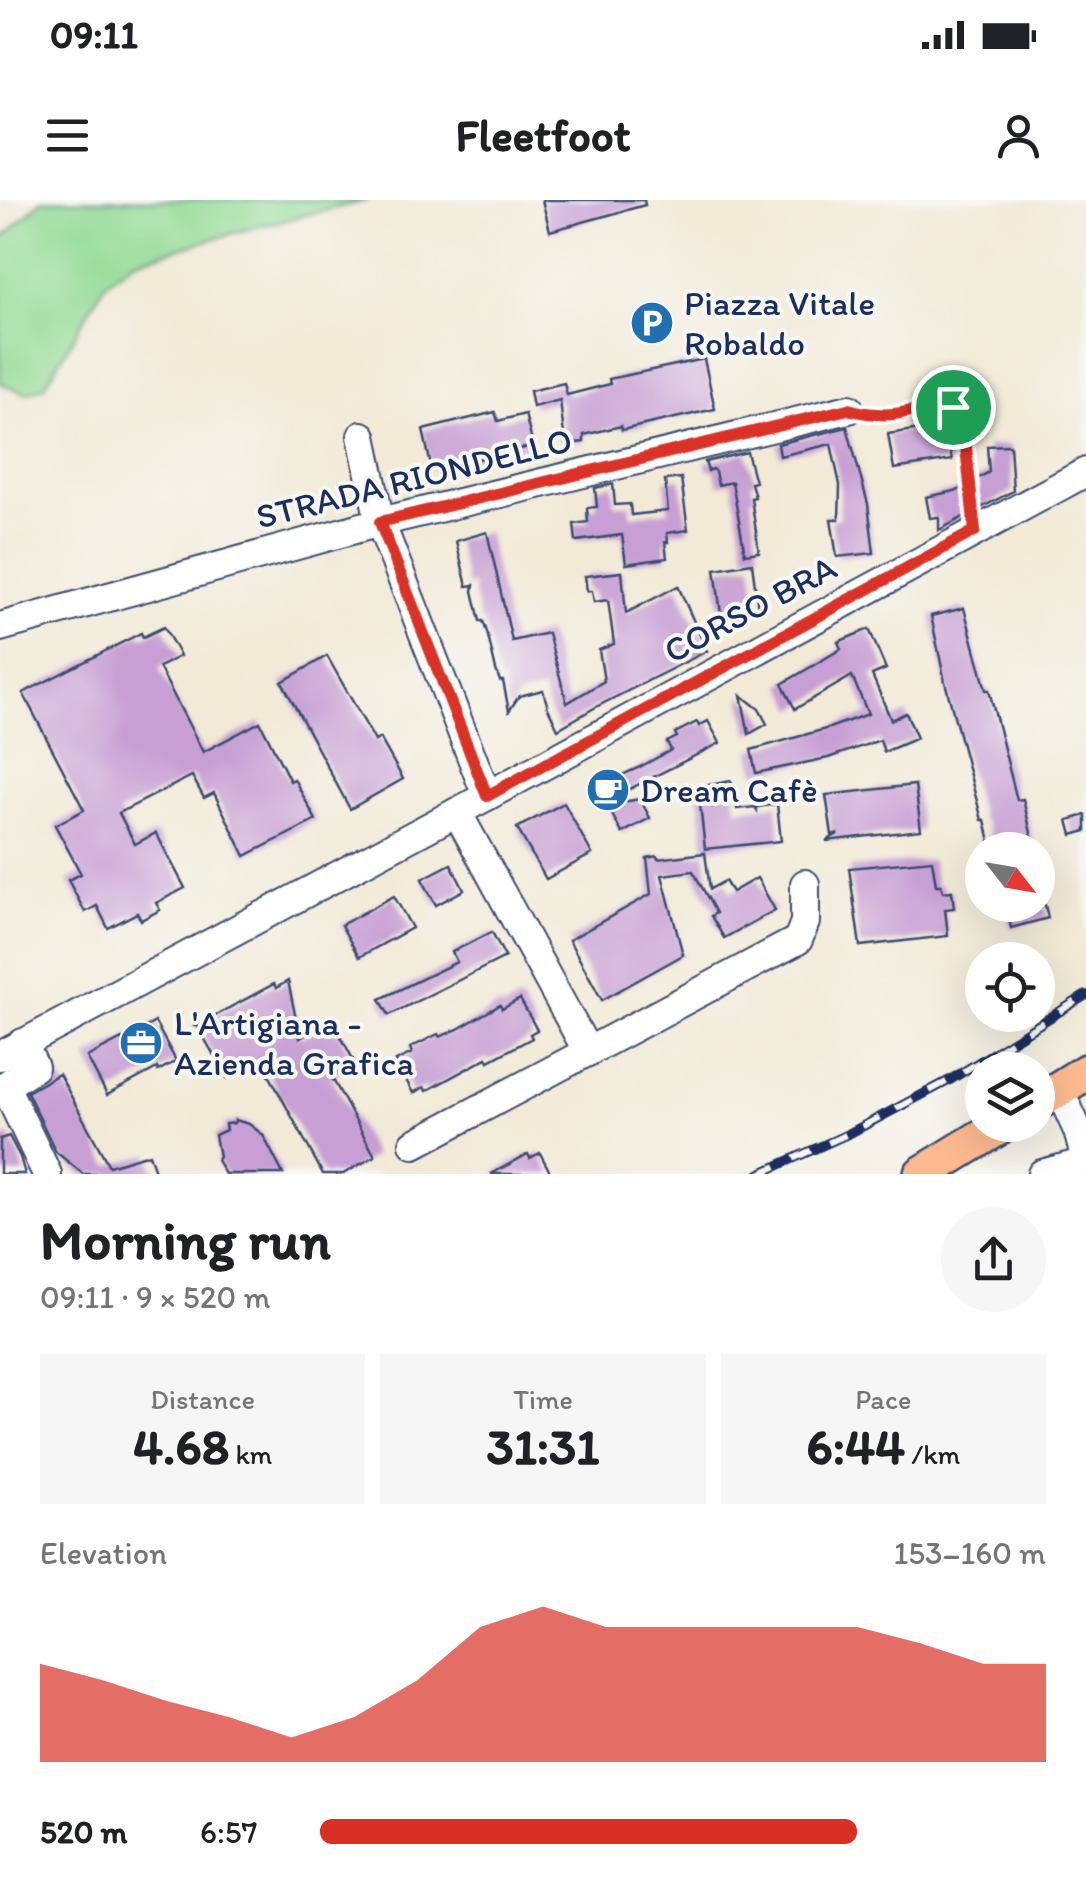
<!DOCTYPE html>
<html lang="en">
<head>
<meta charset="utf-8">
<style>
  :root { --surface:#fff; --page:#f6f6f6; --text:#202124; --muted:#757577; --accent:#d93025 }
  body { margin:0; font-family:Itim,sans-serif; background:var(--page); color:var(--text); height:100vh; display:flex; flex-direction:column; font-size:38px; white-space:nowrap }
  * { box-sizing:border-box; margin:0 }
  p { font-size:32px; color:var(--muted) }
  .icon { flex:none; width:55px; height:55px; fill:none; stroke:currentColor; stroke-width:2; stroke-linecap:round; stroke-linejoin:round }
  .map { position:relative; height:974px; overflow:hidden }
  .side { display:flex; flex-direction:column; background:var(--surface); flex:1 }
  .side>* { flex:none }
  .needle { width:65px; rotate:121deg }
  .controls { position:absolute; left:965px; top:632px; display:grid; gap:20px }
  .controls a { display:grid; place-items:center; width:90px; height:90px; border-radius:50%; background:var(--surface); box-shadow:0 10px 40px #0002; font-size:50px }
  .pin { position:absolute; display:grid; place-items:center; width:85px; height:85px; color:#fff; margin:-42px; border:5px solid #fff; border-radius:50%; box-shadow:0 2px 10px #0007 }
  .round { display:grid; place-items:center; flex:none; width:105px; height:105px; border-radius:52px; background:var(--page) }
  .summary { display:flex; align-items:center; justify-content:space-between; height:170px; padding:0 40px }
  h1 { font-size:55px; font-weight:700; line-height:75px }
  .stats { display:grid; grid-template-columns:repeat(3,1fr); gap:15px; height:170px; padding:10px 40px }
  .stats div { display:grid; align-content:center; border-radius:0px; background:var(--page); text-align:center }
  .stats b { font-size:50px; font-weight:700 }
  .stats small { font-size:28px; font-weight:400 }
  .stats p { font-size:28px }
  .chart { height:280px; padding:20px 40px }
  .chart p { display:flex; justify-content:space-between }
  .chart svg { width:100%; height:180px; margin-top:10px; fill:var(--accent); opacity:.7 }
  ul { padding:0 40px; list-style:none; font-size:32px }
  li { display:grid; grid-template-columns:160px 120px 1fr; align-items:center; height:75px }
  li i { height:25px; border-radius:12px; background:var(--accent) }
  .status { display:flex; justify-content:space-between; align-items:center; height:70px; padding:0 50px; background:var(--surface); direction:ltr }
  .status svg { height:28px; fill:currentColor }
  header { display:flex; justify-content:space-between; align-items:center; height:130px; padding:0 40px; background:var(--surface); font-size:45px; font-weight:700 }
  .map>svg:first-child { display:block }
  .green { fill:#94dc96; stroke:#58867a; stroke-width:2.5 }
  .building { fill:#c79fd4 }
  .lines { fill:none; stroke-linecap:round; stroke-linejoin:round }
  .minor-casing { stroke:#3b4b70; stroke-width:32 }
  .major-casing { stroke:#3b4b70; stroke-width:40 }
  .path { stroke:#3b4b70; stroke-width:4; stroke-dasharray:2.5 8; stroke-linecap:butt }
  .minor { stroke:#fff; stroke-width:28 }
  .major { stroke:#fcba8e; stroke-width:35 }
  .rail-casing { stroke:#1b2f5e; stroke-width:10 }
  .rail { stroke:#f6f6f2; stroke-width:6; stroke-dasharray:19; stroke-linecap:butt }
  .route-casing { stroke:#fff; stroke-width:20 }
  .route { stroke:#d93025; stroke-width:12 }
  .labels { text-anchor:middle; stroke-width:8; stroke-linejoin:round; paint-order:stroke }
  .poi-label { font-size:35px; fill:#1b2f5e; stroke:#f6f6f2; text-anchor:start }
  .street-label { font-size:35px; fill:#1b2f5e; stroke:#f6f6f2 }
</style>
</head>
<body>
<div class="status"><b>09:11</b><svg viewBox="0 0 49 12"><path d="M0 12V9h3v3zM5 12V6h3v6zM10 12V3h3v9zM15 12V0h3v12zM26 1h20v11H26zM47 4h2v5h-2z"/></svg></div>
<header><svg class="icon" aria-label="menu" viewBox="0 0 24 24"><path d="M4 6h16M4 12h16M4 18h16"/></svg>Fleetfoot<svg class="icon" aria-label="person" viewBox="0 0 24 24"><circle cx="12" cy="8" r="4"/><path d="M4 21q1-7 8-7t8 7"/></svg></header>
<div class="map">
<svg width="1086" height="974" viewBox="0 0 1086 974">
  <rect width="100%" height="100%" fill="#f6f6f2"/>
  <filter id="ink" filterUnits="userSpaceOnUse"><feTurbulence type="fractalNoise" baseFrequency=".01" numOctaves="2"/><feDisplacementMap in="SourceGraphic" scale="20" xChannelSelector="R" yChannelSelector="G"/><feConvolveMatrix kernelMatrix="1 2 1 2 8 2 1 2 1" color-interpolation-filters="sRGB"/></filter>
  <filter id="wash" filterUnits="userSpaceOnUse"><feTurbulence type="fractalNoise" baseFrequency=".0048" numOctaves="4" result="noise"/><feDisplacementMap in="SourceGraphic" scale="40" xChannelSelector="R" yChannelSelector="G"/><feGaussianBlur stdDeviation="2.25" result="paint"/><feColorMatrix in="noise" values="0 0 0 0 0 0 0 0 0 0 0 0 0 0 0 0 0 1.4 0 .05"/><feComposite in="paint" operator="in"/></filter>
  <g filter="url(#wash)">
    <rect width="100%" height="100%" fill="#f2ead7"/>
    <polygon class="green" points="42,0 369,0 248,29 134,61 106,82 44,187 25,193 0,183 0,41"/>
    <g id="blocks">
      <g class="building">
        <polygon points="542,0 644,0 645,5 550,31"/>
        <polygon points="704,159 715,209 622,230 621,226 584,235 584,242 565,244 560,200 533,207 530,191 564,183 567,195 610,184 609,179"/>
        <polygon points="495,212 498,221 525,214 533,246 432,270 423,230"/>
        <polygon points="945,225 952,260 894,269 888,234"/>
        <polygon points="847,227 868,304 874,353 837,357 831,319 839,319 840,285 831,244 780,256 778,244"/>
        <polygon points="1010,245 1013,291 939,330 939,317 930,318 926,297 978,286 977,279 989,272 987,246"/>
        <polygon points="747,252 755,282 751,283 755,297 751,298 759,352 745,354 732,282 718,285 715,272 713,269 708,271 705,262"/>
        <polygon points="681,278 688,330 667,333 668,342 665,342 667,358 626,364 622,335 576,341 574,324 588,322 587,308 597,307 595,288 613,284 615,305 630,304 631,315 668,311 665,280"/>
        <polygon points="487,332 512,441 548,433 567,503 604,481 599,450 614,444 608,400 594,402 592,391 587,391 585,376 622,372 626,413 678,386 707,451 596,507 558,529 548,508 543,490 519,496 509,511 503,481 500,481 496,470 487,432 483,421 480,421 473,391 474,385 467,386 456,341"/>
        <polygon points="752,363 758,408 721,414 715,369"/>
        <polygon points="964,408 986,490 989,490 1017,600 1023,599 1035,650 992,650 985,620 982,620 945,482 931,416"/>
        <polygon points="164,427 180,456 159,467 203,552 260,522 290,581 294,579 316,620 245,656 214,593 204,598 192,576 119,613 135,644 156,633 185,688 156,703 160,710 141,720 137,713 108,728 97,706 85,712 68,680 81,674 55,625 84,610 23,493 141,433 143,437"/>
        <polygon points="869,429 886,469 872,475 891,520 906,513 917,538 884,552 880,540 828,558 756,573 751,550 829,528 868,514 852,476 795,509 782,484 841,449 838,442"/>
        <polygon points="327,456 375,541 380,538 403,579 350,609 282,482"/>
        <polygon points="741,495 759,509 767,524 749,534"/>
        <polygon points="708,521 720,543 600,604 594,593 598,586 640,567 671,550 667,542 677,537 675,533 697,522 699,526"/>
        <polygon points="731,581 737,609 755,607 757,610 757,607 777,604 781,641 705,649 698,587"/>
        <polygon points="915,585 921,630 826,641 838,634 832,635 826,595"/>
        <polygon points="640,599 650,618 622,633 607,605"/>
        <polygon points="564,603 592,654 546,679 517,628"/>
        <polygon points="1086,615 1086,631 1072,635 1068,620"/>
        <polygon points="705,653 710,689 725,681 732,692 757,678 775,710 724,738 711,716 716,713 693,671 662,675 683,755 602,800 569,740 651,694 647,658 657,656 658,659"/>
        <polygon points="932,660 936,685 941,685 943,692 952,691 954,708 945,709 948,736 860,746 849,668"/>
        <polygon points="451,664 464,690 436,705 422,679"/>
        <polygon points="394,696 412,728 359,757 341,725"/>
        <polygon points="1006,705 1045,705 1048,718 1011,728"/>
        <polygon points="492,732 505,757 389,815 380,799 457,762 452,752"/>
        <polygon points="288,781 300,838 332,820 355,863 331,876 375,956 343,974 323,974 261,860 227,878 203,836 206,829 195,826 274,784 276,788"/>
        <polygon points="520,799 537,830 530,834 532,838 489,861 487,858 426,891 424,887 413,893 396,861 412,853 410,848 438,834 440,837 458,829 500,805 502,809"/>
        <polygon points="155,822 176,861 158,871 157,868 107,895 87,857 122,839 123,841"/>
        <polygon points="59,874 109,966 149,954 156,974 83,974 56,952 27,892"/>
        <polygon points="235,920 249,924 263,935 283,974 225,974 217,960 219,957 215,935 226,930 225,924 234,923"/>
        <polygon points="9,936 20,957 25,974 0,974 0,939"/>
        <polygon points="540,953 551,974 491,974 528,954 530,958"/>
      </g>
    </g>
  </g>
  <g filter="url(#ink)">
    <use href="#blocks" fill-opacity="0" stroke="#3b4b70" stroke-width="2.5"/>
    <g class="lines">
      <g class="minor-casing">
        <g id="minor">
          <polyline points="362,236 380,322 487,596"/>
          <polyline points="0,427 380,322 849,209"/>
          <polyline points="457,612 588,852"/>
          <polyline points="23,843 34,867 5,886 47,974"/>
          <polyline points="0,856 487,596 1086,272"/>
          <polyline points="1059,889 1078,931 1086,960"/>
          <polyline points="414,944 798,740 805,722 805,684"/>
          <polyline points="1042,974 1086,962"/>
        </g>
      </g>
      <g class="major-casing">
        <g id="major">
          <polyline points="1038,902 1086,872"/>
          <polyline points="922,974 1002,925"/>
        </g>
      </g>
      <polyline class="path" points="873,215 896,215 937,204 953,207 963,219 973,306"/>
      <use href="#minor" class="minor"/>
      <use href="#major" class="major"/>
      <g class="rail-casing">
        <polyline id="rail" points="759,974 850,933 950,880 1086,795"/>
      </g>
      <use href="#rail" class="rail"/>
    </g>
  </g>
  <g class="lines" filter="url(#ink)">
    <g class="route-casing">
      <path id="route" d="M937,204L953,207L963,220L975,331L487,596L380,322L848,209C885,219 902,214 937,204Z"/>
    </g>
    <use href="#route" class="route"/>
  </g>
  <defs>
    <g id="parking-disc" transform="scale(2.25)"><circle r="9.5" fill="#1f6fb2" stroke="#f6f6f2"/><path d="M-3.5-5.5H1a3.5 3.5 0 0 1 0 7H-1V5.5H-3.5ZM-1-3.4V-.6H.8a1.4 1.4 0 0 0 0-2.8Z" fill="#fff"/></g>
    <g id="cafe-disc" transform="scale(2.25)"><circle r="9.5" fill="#1f6fb2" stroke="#f6f6f2"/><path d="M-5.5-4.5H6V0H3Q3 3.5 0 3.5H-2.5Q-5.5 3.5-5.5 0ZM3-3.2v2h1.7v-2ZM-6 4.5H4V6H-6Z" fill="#fff"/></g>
    <g id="office-disc" transform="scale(2.25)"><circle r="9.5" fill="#1f6fb2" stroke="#f6f6f2"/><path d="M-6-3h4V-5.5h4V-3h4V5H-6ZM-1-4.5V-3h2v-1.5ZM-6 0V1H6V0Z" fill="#fff"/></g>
  </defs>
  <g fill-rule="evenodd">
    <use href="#parking-disc" x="652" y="123"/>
    <use href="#cafe-disc" x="608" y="590"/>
    <use href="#office-disc" x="141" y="843"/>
  </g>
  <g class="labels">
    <g class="poi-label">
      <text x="684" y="115">Piazza Vitale<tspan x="684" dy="40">Robaldo</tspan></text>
      <text x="640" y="602">Dream Cafè</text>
      <text x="174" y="835">L'Artigiana -<tspan x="174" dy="40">Azienda Grafica</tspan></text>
    </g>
    <g class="street-label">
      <text transform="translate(414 278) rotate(-14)" y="12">STRADA RIONDELLO</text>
      <text transform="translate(750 409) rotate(-28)" y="12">CORSO BRA</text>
    </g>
  </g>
</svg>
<div class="controls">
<a><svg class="needle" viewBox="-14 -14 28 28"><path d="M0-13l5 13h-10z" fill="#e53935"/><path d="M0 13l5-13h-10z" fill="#757577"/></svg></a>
<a><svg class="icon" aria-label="locate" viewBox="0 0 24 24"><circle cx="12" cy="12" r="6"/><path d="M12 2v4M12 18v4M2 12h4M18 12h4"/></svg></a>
<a><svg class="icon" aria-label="layers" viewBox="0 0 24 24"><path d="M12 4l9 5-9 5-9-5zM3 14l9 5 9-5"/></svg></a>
</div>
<div class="pin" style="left:953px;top:207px;background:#1e9e55"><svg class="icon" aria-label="arrive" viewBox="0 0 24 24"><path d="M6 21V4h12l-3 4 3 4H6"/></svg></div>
</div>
<section class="side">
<div class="summary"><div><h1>Morning run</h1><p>09:11 · 9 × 520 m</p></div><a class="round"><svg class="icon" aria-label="share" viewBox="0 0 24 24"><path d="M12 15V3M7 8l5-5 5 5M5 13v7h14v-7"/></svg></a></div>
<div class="stats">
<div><p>Distance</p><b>4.68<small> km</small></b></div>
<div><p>Time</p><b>31:31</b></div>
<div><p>Pace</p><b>6:44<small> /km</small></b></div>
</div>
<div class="chart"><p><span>Elevation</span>153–160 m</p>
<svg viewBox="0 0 160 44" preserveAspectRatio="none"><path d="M0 44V20L10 24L20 29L30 33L40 38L50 33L60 24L70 11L80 6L90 11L100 11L110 11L120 11L130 11L140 15L150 20L160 20V44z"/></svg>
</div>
<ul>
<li><b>520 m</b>6:57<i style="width:74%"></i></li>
</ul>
</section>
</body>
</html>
